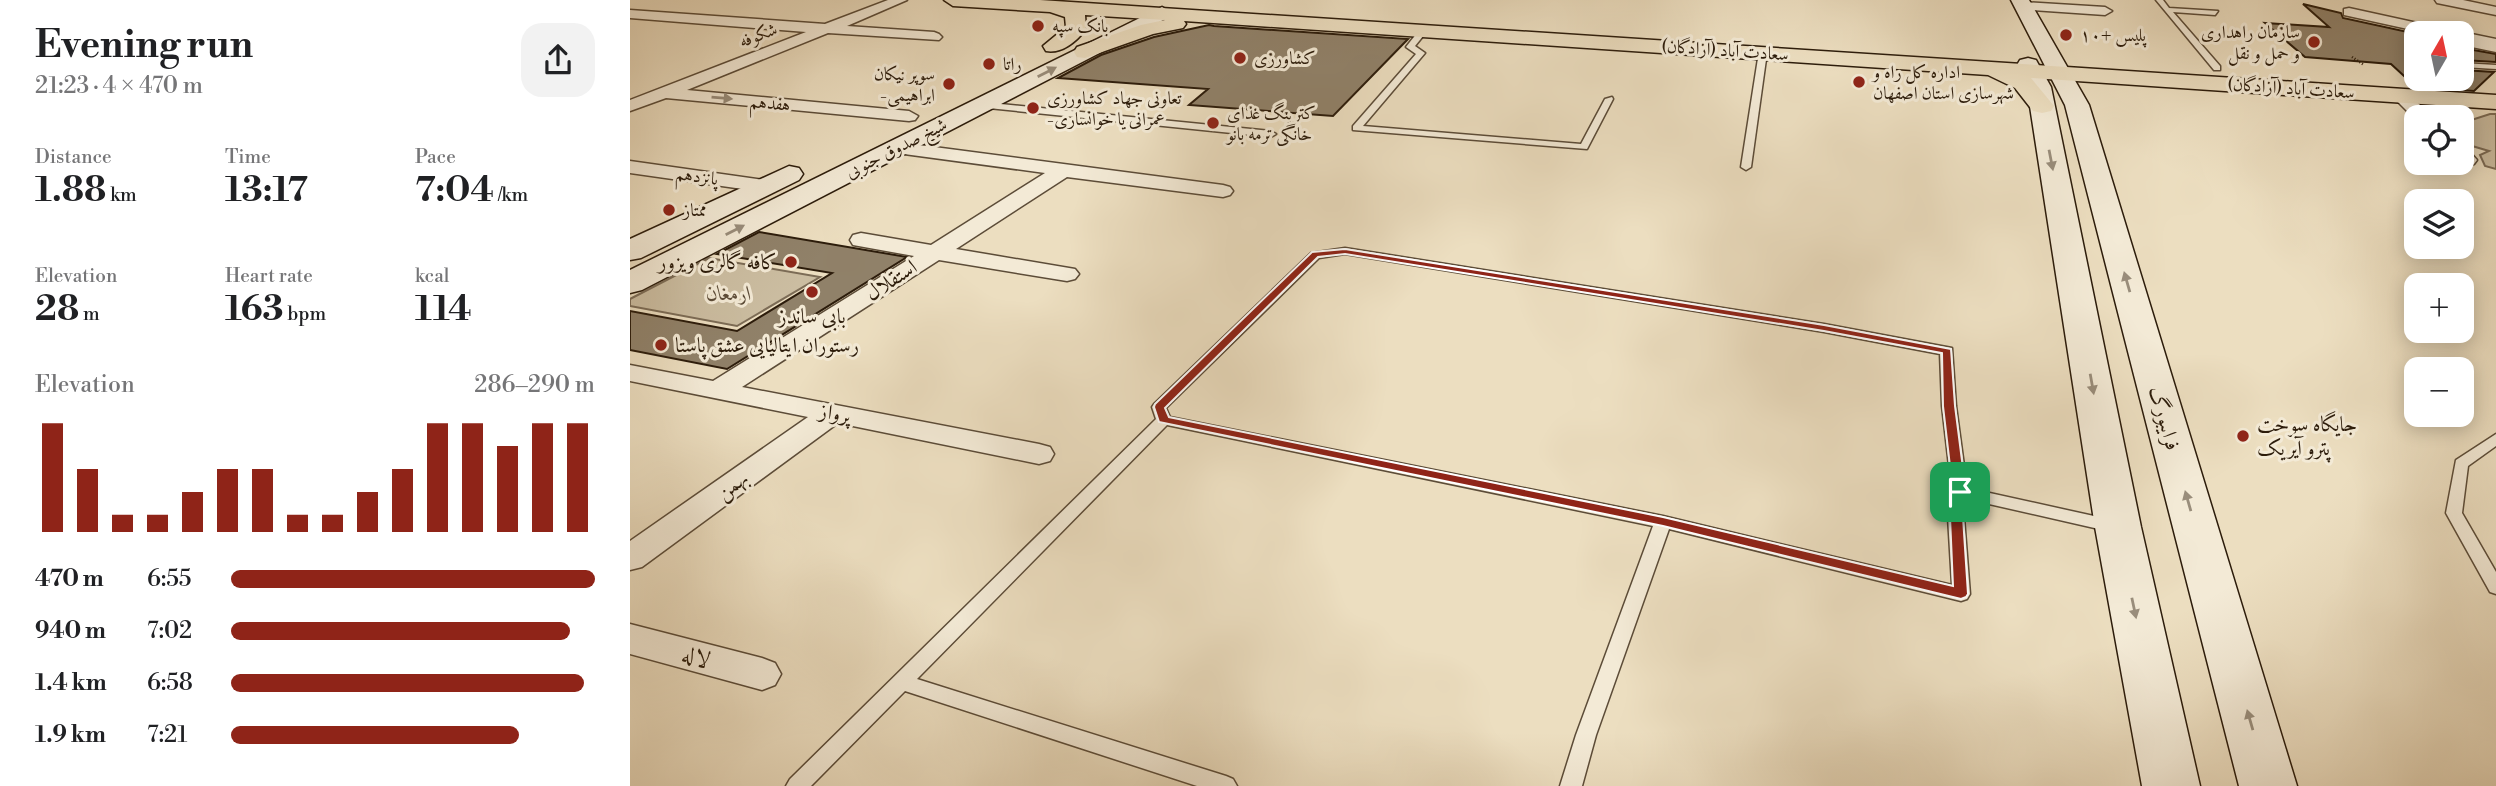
<!DOCTYPE html>
<html lang="en">
<head>
<meta charset="utf-8">
<style>
  :root { --surface:#fff; --page:#f2f2f2; --text:#202124; --muted:#757577; --accent:#8f2418 }
  body { margin:0; font-family:"Libre Bodoni",Amiri,serif; background:var(--page); color:var(--text); height:100vh; display:flex; flex-direction:column; font-size:26px; white-space:nowrap }
  * { box-sizing:border-box; margin:0 }
  p { font-size:23px; color:var(--muted) }
  .icon { flex:none; width:38px; height:38px; fill:none; stroke:currentColor; stroke-width:2; stroke-linecap:round; stroke-linejoin:round }
  .map { position:relative; flex:1; overflow:hidden }
  .details { display:flex; flex-direction:column; background:var(--surface); width:630px }
  .details>* { flex:none }
  .needle { width:46px; rotate:9deg }
  .buttons { position:absolute; left:1774px; top:21px; display:grid; gap:14px }
  .buttons a { display:grid; place-items:center; width:70px; height:70px; border-radius:14px; background:var(--surface); box-shadow:0 4px 18px #0003; font-size:35px }
  .pin { position:absolute; display:grid; place-items:center; width:60px; height:60px; color:#fff; margin:-30px; border-radius:14px; box-shadow:0 4px 10px #0006 }
  .round { display:grid; place-items:center; flex:none; width:74px; height:74px; border-radius:21px; background:var(--page) }
  .headline { display:flex; align-items:center; justify-content:space-between; height:119px; padding:0 35px }
  h1 { font-size:38px; font-weight:800; line-height:52px }
  .metrics { display:grid; grid-template-columns:repeat(3,1fr); gap:10px; height:119px; padding:7px 35px }
  .metrics div { display:grid; align-content:center }
  .metrics b { font-size:35px; font-weight:800 }
  .metrics small { font-size:19px; font-weight:400 }
  .metrics p { font-size:19px }
  .chart { height:196px; padding:14px 35px }
  .chart p { display:flex; justify-content:space-between }
  .chart svg { width:100%; height:126px; margin-top:7px; stroke:var(--accent); stroke-width:6 }
  ul { padding:0 35px; list-style:none; font-size:23px }
  li { display:grid; grid-template-columns:112px 84px 1fr; align-items:center; height:52px }
  li i { height:18px; border-radius:9px; background:var(--accent) }
  main { display:flex; flex:1; min-height:0 }
  .map>svg:first-child { display:block }
  .green { fill:#cbbda1; stroke:#7c6c56; stroke-width:2 }
  .building { fill:#908169; stroke:#2c1c0b; stroke-width:2 }
  .lines { fill:none; stroke-linecap:round; stroke-linejoin:round }
  .service-casing { stroke:#5c4c38; stroke-width:3 }
  .minor-casing { stroke:#5c4c38; stroke-width:3 }
  .secondary-casing { stroke:#2c1c0b; stroke-width:3 }
  .primary-casing { stroke:#2c1c0b; stroke-width:3 }
  .path { stroke:#2c1c0b; stroke-width:2.5; stroke-dasharray:1 2; stroke-linecap:butt }
  .service { fill:#f3ead6; fill-rule:evenodd }
  .minor { fill:#f3ead6; fill-rule:evenodd }
  .secondary { fill:#f3ead6; fill-rule:evenodd }
  .primary { fill:#ecdec0; fill-rule:evenodd }
  .oneway { fill:#998d7b }
  .route { fill:#8f2418; stroke:#fff; stroke-width:2; fill-rule:evenodd }
  .poi-dot { fill:#8f2418; stroke:#f3ead6; stroke-width:2.5 }
  .labels { text-anchor:middle; stroke-width:6; stroke-linejoin:round; paint-order:stroke }
  .far-poi-label { font-size:18px; fill:#2c1c0b; stroke:#f3ead6; text-anchor:start }
  .far-street-label { font-size:18px; fill:#2c1c0b; stroke:#f3ead6 }
  .poi-label { font-size:21px; fill:#2c1c0b; stroke:#f3ead6; text-anchor:start }
  .street-label { font-size:21px; fill:#2c1c0b; stroke:#f3ead6 }
  .park-label { font-size:21px; font-style:italic; fill:#5c4c38; stroke:#f3ead6 }
  .near-street-label { font-size:24px; fill:#2c1c0b; stroke:#f3ead6 }
</style>
</head>
<body>
<main>
<section class="details">
<div class="headline"><div><h1>Evening run</h1><p>21:23 · 4 × 470 m</p></div><a class="round"><svg class="icon" aria-label="share" viewBox="0 0 24 24"><path d="M12 15V3M7 8l5-5 5 5M5 13v7h14v-7"/></svg></a></div>
<div class="metrics">
<div><p>Distance</p><b>1.88<small> km</small></b></div>
<div><p>Time</p><b>13:17</b></div>
<div><p>Pace</p><b>7:04<small> /km</small></b></div>
</div>
<div class="metrics">
<div><p>Elevation</p><b>28<small> m</small></b></div>
<div><p>Heart rate</p><b>163<small> bpm</small></b></div>
<div><p>kcal</p><b>114</b></div>
</div>
<div class="chart"><p><span>Elevation</span>286–290 m</p>
<svg viewBox="0 0 160 44" preserveAspectRatio="none"><path d="M5 44V6M15 44V22M25 44V38M35 44V38M45 44V30M55 44V22M65 44V22M75 44V38M85 44V38M95 44V30M105 44V22M115 44V6M125 44V6M135 44V14M145 44V6M155 44V6"/></svg>
</div>
<ul>
<li><b>470 m</b>6:55<i style="width:100%"></i></li>
<li><b>940 m</b>7:02<i style="width:93%"></i></li>
<li><b>1.4 km</b>6:58<i style="width:97%"></i></li>
<li><b>1.9 km</b>7:21<i style="width:79%"></i></li>
</ul>
</section>
<div class="map">
<svg width="1866" height="786" viewBox="0 0 1866 786">
  <rect width="100%" height="100%" fill="#ecdec0"/>
  <filter id="stains"><feTurbulence type="fractalNoise" baseFrequency=".00286" numOctaves="4"/><feColorMatrix values="0 0 0 0 .2 0 0 0 0 .09 0 0 0 0 .02 0 0 0 .5 -.17"/></filter>
  <radialGradient id="worn" r=".72"><stop offset=".6" stop-color="#630" stop-opacity="0"/><stop offset="1" stop-color="#630" stop-opacity=".3"/></radialGradient>
  <g class="green">
    <polygon points="1860,114 1866,114 1866,169 1855,166 1850,155 1859,151 1832,143 1839,137 1832,135 1832,123"/>
    <polygon points="79,258 190,277 107,326 0,306 0,299"/>
  </g>
  <g class="building">
    <polygon points="1673,4 1711,13 1713,18 1787,34 1787,79 1832,79 1832,70 1864,72 1844,91 1786,87 1761,64 1675,57 1635,23 1699,27"/>
    <polygon points="579,25 584,26 778,39 703,116 559,105 578,89 428,78 471,55 524,37"/>
    <polygon points="1832,48 1866,54 1866,62 1832,60"/>
    <polygon points="129,232 277,257 97,369 0,350 0,311 107,331 202,273 87,254"/>
  </g>
  <g class="lines">
    <g class="service-casing">
      <g id="service">
        <polygon points="1526,0 1533,0 1539,8 1588,11 1585,15 1543,12 1590,66 1590,70 1584,70"/>
        <polygon points="791,28 798,30 785,46 795,53 733,126 951,144 975,99 982,97 983,99 957,149 723,130 723,126 786,54 776,47"/>
        <polygon points="1832,41 1866,48 1866,52 1832,45"/>
        <polygon points="1133,50 1137,52 1121,167 1116,170 1111,167 1129,52"/>
        <polygon points="1832,63 1866,65 1866,69 1832,67"/>
        <polygon points="351,102 641,131 646,134 641,137 348,107 348,103"/>
        <path d="M715,248L1194,324L1322,348L1326,406L1337,488L1482,520L1488,522L1490,526L1488,530L1482,532L1337,499L1334,517L1340,594L1337,599L1331,601L1039,529L966,735L952,786H930L946,735L1023,526L537,425L287,679L596,776L603,779L607,786H567L275,691L181,786H156L160,779L526,419L522,407L524,404L681,253ZM715,254L1194,332L1310,354L1312,406L1322,492L1318,517L1322,585L1033,516L540,417L536,408L689,258Z"/>
        <polygon points="1866,434 1866,446 1838,466 1832,513 1866,572 1866,594 1860,592 1816,513 1826,460"/>
      </g>
    </g>
    <g class="minor-casing">
      <g id="minor">
        <polygon points="258,0 277,0 217,26 304,32 309,34 312,37 309,40 198,33 57,90 279,111 288,116 285,120 279,121 36,98 0,111 0,100 176,32 0,18 0,10 195,24"/>
        <polygon points="1805,0 1833,0 1866,7 1866,15 1807,3"/>
        <polygon points="1393,2 1475,7 1482,11 1475,15 1388,9 1388,3"/>
        <polygon points="1719,8 1815,29 1822,33 1796,33 1714,15 1714,9"/>
        <polygon points="1832,32 1866,39 1866,49 1832,42 1832,33 1829,33"/>
        <polygon points="1770,90 1776,91 1802,117 1787,117 1787,121 1761,95"/>
        <polygon points="266,142 593,185 600,187 603,191 600,195 593,197 437,177 326,249 445,269 449,274 445,279 437,281 309,260 112,387 409,444 420,447 424,454 420,461 409,464 208,423 12,567 0,570 0,541 178,417 0,381 0,365 83,381 284,256 223,245 220,240 223,235 231,233 301,245 415,173 259,152 256,148"/>
        <polygon points="1832,149 1839,151 1847,160 1844,164 1837,166 1829,163 1832,163"/>
        <polygon points="0,161 134,180 141,182 144,186 141,190 134,192 0,173"/>
        <polygon points="0,624 132,658 145,663 151,674 145,685 132,690 0,654"/>
      </g>
    </g>
    <g class="secondary-casing">
      <g id="secondary">
        <polygon points="1381,0 1399,0 1459,105 1667,786 1609,786 1435,105"/>
        <polygon points="532,7 542,13 539,17 12,290 0,293 0,270"/>
        <polygon points="1398,58 1406,60 1421,87 1511,527 1570,786 1512,786 1465,527 1397,87 1387,65 1390,60"/>
        <polygon points="159,166 169,168 173,174 169,180 11,258 0,260 0,239"/>
      </g>
    </g>
    <g class="primary-casing">
      <path id="primary" d="M314,0H410L1866,95V109L1401,78L1424,106L1421,111L1412,113L1403,111L1385,88L1358,75L554,21L556,24L553,28L523,34L455,58L447,57L444,52L447,47L511,25L535,20L455,15L456,29C447,41 432,54 416,51L413,46L436,27L435,17L420,12L323,6Z"/>
    </g>
    <polyline class="path" points="1722,57 1734,65"/>
    <use href="#service" class="service"/>
    <use href="#minor" class="minor"/>
    <use href="#secondary" class="secondary"/>
    <use href="#primary" class="primary"/>
  </g>
  <defs><path id="oneway-solid" d="M-6-.8H1V-3.2L6.5 0L1 3.2V.8H-6Z" transform="scale(1.75)"/></defs>
  <g class="oneway">
    <use href="#oneway-solid" transform="translate(417 72) rotate(-27)"/>
    <use href="#oneway-solid" transform="translate(92 98) rotate(5)"/>
    <use href="#oneway-solid" transform="translate(1421 160) rotate(79)"/>
    <use href="#oneway-solid" transform="translate(105 230) rotate(-27)"/>
    <use href="#oneway-solid" transform="translate(1497 282) rotate(-106)"/>
    <use href="#oneway-solid" transform="translate(1462 384) rotate(80)"/>
    <use href="#oneway-solid" transform="translate(1558 501) rotate(-106)"/>
    <use href="#oneway-solid" transform="translate(1504 608) rotate(78)"/>
    <use href="#oneway-solid" transform="translate(1620 720) rotate(-106)"/>
  </g>
  <path class="route" d="M715,249L1194,325L1321,349L1325,406L1336,492L1333,517L1338,594L1336,597L1331,599L1033,526L529,422L524,407L525,404L682,252ZM715,254L1194,331L1312,353L1313,406L1323,492L1320,517L1323,586L1033,517L539,417L535,408L688,257Z"/>
  <g class="poi-dot">
    <circle cx="408" cy="26" r="7"/>
    <circle cx="1436" cy="35" r="7"/>
    <circle cx="1684" cy="42" r="7"/>
    <circle cx="610" cy="58" r="7"/>
    <circle cx="359" cy="64" r="7"/>
    <circle cx="1229" cy="82" r="7"/>
    <circle cx="319" cy="84" r="7"/>
    <circle cx="403" cy="108" r="7"/>
    <circle cx="583" cy="123" r="7"/>
    <circle cx="39" cy="210" r="7"/>
    <circle cx="161" cy="262" r="7"/>
    <circle cx="182" cy="292" r="7"/>
    <circle cx="31" cy="345" r="7"/>
    <circle cx="1613" cy="436" r="7"/>
  </g>
  <g class="labels">
    <g class="far-poi-label">
      <text x="422" y="32">بانک سپه</text>
      <text x="1670" y="38" text-anchor="end">سازمان راهداری<tspan x="1670" dy="21">و حمل و نقل</tspan></text>
      <text x="1450" y="41">پلیس +۱۰</text>
      <text x="624" y="64">کشاورزی</text>
      <text x="373" y="70">راتا</text>
      <text x="1243" y="78">اداره کل راه و<tspan x="1243" dy="21">شهرسازی استان اصفهان</tspan></text>
      <text x="305" y="80" text-anchor="end">سوپر نیکان<tspan x="305" dy="21">-ابراهیمی</tspan></text>
      <text x="417" y="104">تعاونی جهاد کشاورزی<tspan x="417" dy="21">-عمرانی یا خوانساری</tspan></text>
      <text x="597" y="119">کترینگ غذای<tspan x="597" dy="21">خانگی ترمه بانو</tspan></text>
      <text x="53" y="216">ممتاز</text>
    </g>
    <g class="far-street-label">
      <text transform="translate(128 35) rotate(-21)" y="6">شکوفه</text>
      <text transform="translate(1095 50) rotate(4)" y="6">سعادت آباد (آزادگان)</text>
      <text transform="translate(1661 88) rotate(4)" y="6">سعادت آباد (آزادگان)</text>
      <text transform="translate(140 103) rotate(5)" y="6">هفدهم</text>
      <text transform="translate(266 148) rotate(-27)" y="6">شیخ صدوق جنوبی</text>
      <text transform="translate(67 176) rotate(8)" y="6">پانزدهم</text>
    </g>
    <g class="poi-label">
      <text x="147" y="269" text-anchor="end">کافه گالری ویزور</text>
      <text x="182" y="323" text-anchor="middle">بابی ساندز</text>
      <text x="45" y="352">رستوران ایتالیایی عشق پاستا</text>
      <text x="1627" y="431">جایگاه سوخت<tspan x="1627" dy="24">پترو آیریک</tspan></text>
    </g>
    <g class="street-label">
      <text transform="translate(261 280) rotate(-33)" y="7">استقلال</text>
      <text transform="translate(205 413) rotate(11)" y="7">پرواز</text>
      <text transform="translate(1535 418) rotate(74)" y="7">فرایبورگ</text>
      <text transform="translate(102 485) rotate(-36)" y="7">بهمن</text>
    </g>
    <g class="park-label">
      <text x="99" y="300">ارمغان</text>
    </g>
    <g class="near-street-label">
      <text transform="translate(66 657) rotate(15)" y="8">لاله</text>
    </g>
  </g>
  <rect width="100%" height="100%" filter="url(#stains)"/>
  <rect width="100%" height="100%" fill="url(#worn)"/>
</svg>
<div class="buttons">
<a><svg class="needle" viewBox="-14 -14 28 28"><path d="M0-13l5 13h-10z" fill="#e53935"/><path d="M0 13l5-13h-10z" fill="#757577"/></svg></a>
<a><svg class="icon" aria-label="locate" viewBox="0 0 24 24"><circle cx="12" cy="12" r="6"/><path d="M12 2v4M12 18v4M2 12h4M18 12h4"/></svg></a>
<a><svg class="icon" aria-label="layers" viewBox="0 0 24 24"><path d="M12 4l9 5-9 5-9-5zM3 14l9 5 9-5"/></svg></a>
<a>+</a>
<a>−</a>
</div>
<div class="pin" style="left:1330px;top:492px;background:#1e9e55"><svg class="icon" aria-label="arrive" viewBox="0 0 24 24"><path d="M6 21V4h12l-3 4 3 4H6"/></svg></div>
</div>
</main>
</body>
</html>
